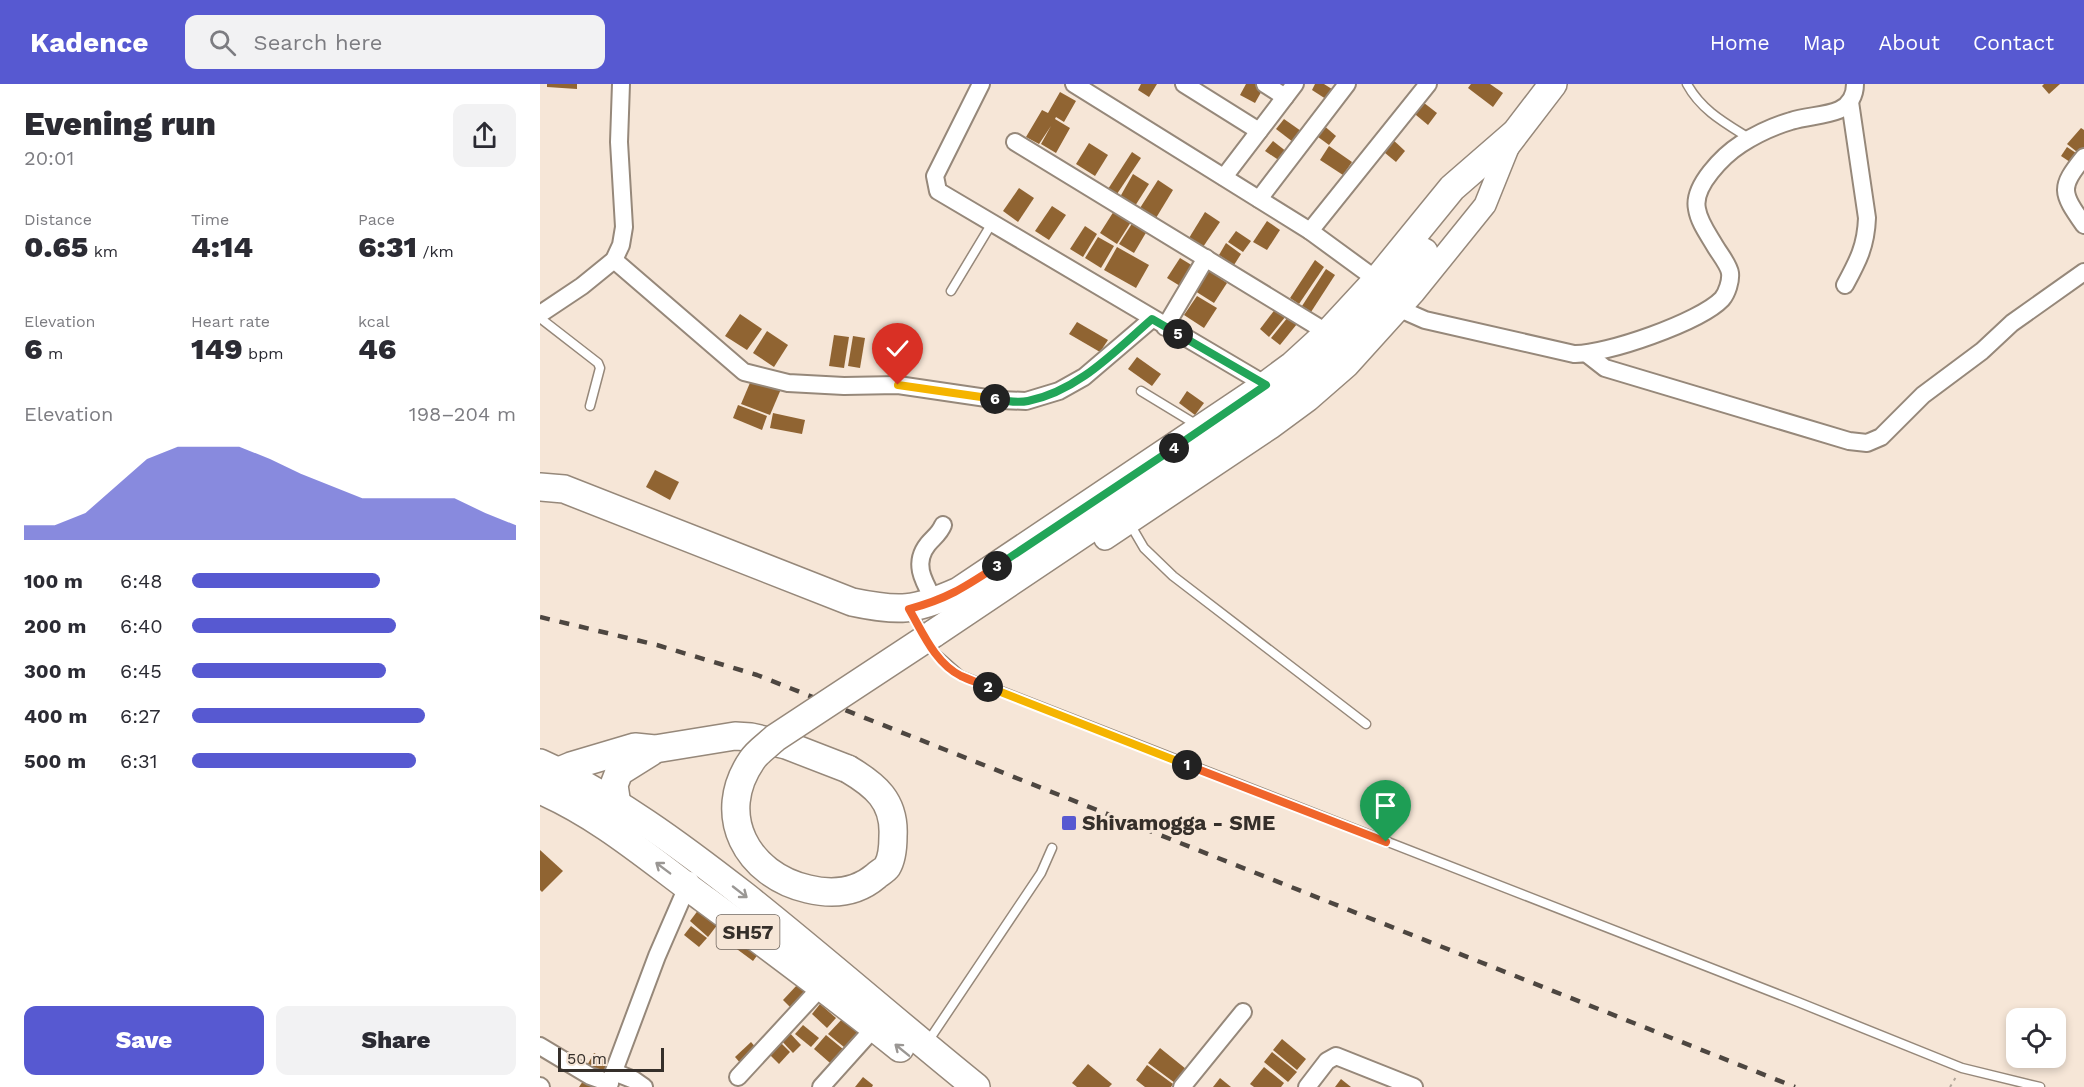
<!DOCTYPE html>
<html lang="en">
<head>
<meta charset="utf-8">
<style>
  :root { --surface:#fff; --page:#f2f2f3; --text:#2b2b33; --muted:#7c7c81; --accent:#5759d1 }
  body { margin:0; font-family:"Work Sans",sans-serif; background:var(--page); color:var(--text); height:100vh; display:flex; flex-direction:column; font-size:22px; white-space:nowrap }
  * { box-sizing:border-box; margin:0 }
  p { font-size:20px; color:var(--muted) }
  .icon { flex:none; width:33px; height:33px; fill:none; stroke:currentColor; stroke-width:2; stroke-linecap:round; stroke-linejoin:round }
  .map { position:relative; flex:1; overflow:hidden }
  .details { display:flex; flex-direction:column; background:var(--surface); width:540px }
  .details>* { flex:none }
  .controls { position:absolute; left:1466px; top:924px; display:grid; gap:12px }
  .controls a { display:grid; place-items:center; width:60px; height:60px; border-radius:12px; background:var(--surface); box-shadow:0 3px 9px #0003; font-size:30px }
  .scale { position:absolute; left:18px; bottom:15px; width:106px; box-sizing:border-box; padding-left:6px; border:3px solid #352f2a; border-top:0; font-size:16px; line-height:21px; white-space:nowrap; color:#352f2a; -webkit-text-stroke:4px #f6e6d7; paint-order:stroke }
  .pin { position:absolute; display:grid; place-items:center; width:51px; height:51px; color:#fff; margin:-62px -26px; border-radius:50% 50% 50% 0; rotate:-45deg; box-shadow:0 0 6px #0007 }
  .pin .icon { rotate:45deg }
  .km { position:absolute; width:30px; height:30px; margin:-15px; border-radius:50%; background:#222; color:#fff; font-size:16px; line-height:30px; text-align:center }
  .round { display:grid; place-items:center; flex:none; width:63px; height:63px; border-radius:12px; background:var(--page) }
  .overview { display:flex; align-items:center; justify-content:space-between; height:102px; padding:0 24px }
  h1 { font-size:33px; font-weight:800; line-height:45px }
  .metrics { display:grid; grid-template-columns:repeat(3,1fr); gap:9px; height:102px; padding:6px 24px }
  .metrics div { display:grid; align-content:center }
  .metrics b { font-size:30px; font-weight:800 }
  .metrics small { font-size:16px; font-weight:400 }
  .metrics p { font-size:16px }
  .chart { height:168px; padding:12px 24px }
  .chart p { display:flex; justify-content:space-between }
  .chart svg { width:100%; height:108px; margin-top:6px; fill:var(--accent); opacity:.7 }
  .button { display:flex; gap:12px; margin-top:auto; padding:12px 24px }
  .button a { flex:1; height:69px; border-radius:12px; background:var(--accent); color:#fff; font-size:24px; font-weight:800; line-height:69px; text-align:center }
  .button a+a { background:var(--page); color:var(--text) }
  ul { padding:0 24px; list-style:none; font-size:20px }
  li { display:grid; grid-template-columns:96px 72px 1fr; align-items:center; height:45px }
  li i { height:15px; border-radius:8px; background:var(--accent) }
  header { display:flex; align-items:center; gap:36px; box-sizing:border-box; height:84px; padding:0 30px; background:var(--accent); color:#fff }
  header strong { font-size:28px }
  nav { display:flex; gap:33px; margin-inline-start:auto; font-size:21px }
  .search { width:420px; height:54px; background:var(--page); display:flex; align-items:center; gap:15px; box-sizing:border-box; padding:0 21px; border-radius:12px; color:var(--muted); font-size:22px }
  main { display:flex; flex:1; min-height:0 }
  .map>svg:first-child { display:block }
  .building { fill:#906432 }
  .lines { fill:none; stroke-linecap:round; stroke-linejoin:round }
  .service-casing { stroke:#96887a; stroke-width:11 }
  .minor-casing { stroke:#96887a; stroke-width:20 }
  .tertiary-casing { stroke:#96887a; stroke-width:24 }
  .primary-casing { stroke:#96887a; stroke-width:30 }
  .path { stroke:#b2a69a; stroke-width:2; stroke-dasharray:3 4.5; stroke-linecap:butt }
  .service { stroke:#fff; stroke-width:8 }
  .minor { stroke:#fff; stroke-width:16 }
  .tertiary { stroke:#fff; stroke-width:21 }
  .primary { stroke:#fff; stroke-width:27 }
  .rail { stroke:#4d4640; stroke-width:4.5; stroke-dasharray:10 10; stroke-linecap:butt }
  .primary-bridge-casing { stroke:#96887a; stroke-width:30; stroke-linecap:butt }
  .primary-bridge { stroke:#fff; stroke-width:27 }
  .oneway { stroke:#9a9794 }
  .split-1-casing { stroke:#fff; stroke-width:12 }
  .split-2-casing { stroke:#fff; stroke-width:12 }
  .split-3-casing { stroke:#fff; stroke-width:12 }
  .split-4-casing { stroke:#fff; stroke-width:12 }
  .split-5-casing { stroke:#fff; stroke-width:12 }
  .split-6-casing { stroke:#fff; stroke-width:12 }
  .split-7-casing { stroke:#fff; stroke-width:12 }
  .split-1 { stroke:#f0652b; stroke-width:8 }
  .split-2 { stroke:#f5b400; stroke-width:8 }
  .split-3 { stroke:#f0652b; stroke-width:8 }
  .split-4 { stroke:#22a559; stroke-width:8 }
  .split-5 { stroke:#22a559; stroke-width:8 }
  .split-6 { stroke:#22a559; stroke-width:8 }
  .split-7 { stroke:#f5b400; stroke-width:8 }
  .poi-dot { fill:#5759d1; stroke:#f6e6d7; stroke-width:2 }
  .labels { text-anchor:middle; stroke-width:6; stroke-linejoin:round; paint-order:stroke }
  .shield { fill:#f6e6d7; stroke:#6f665e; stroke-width:1.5 }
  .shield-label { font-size:20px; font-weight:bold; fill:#352f2a }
  .poi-label { font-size:21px; font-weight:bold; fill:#352f2a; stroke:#f6e6d7; text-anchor:start }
</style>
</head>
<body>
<header>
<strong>Kadence</strong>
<div class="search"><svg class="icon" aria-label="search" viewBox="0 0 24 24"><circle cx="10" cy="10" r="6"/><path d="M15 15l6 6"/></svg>Search here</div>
<nav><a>Home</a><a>Map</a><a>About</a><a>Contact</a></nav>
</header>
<main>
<section class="details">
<div class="overview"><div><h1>Evening run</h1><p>20:01</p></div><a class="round"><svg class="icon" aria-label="share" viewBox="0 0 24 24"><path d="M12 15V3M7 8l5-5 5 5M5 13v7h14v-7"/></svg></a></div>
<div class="metrics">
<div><p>Distance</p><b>0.65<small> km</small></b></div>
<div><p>Time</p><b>4:14</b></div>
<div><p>Pace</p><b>6:31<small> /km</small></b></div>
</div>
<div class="metrics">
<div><p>Elevation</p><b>6<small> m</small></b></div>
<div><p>Heart rate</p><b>149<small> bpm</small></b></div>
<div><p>kcal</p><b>46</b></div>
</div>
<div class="chart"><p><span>Elevation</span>198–204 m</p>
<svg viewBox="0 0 160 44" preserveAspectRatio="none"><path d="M0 44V38L10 38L20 33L30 22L40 11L50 6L60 6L70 6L80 11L90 17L100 22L110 27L120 27L130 27L140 27L150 33L160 38V44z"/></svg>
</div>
<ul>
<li><b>100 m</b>6:48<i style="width:58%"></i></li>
<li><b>200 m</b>6:40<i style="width:63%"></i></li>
<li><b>300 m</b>6:45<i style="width:60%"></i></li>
<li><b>400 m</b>6:27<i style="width:72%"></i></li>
<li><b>500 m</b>6:31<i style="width:69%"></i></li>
</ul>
<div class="button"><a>Save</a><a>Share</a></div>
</section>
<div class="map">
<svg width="1544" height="1003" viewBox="0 0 1544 1003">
  <rect width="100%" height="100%" fill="#f6e6d7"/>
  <g class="building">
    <polygon points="7,0 37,0 37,5 7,3"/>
    <polygon points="601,0 617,0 609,13 598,6"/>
    <polygon points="706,0 718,0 724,3 715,19 700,11"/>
    <polygon points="775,0 784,0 795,7 789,17 772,6"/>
    <polygon points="931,0 950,0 963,9 953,23 928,4"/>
    <polygon points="1504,0 1520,0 1509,10 1502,2"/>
    <polygon points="520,8 536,17 524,38 516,33 515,35 530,44 516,69 501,60 511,42 499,60 486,53 502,26 508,29"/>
    <polygon points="879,15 897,29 888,41 870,26"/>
    <polygon points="744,35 761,47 753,58 736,45"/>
    <polygon points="782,40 796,52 789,61 774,50"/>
    <polygon points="1541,44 1544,46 1544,69 1542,72 1527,60"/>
    <polygon points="849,52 865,67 856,78 839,64"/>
    <polygon points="733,57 747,68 740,77 725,67"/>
    <polygon points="549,59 568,71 555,92 536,80"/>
    <polygon points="789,62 812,78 803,91 780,76"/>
    <polygon points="1527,63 1542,73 1536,82 1521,72"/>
    <polygon points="592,68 601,74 577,110 568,105"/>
    <polygon points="593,90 609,100 595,122 580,113"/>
    <polygon points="618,96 633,106 616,134 600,124"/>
    <polygon points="479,104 494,114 478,138 463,127"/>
    <polygon points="512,122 526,131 509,156 495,147"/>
    <polygon points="574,127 591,138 577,160 560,149"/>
    <polygon points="665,128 680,138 663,163 649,154"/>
    <polygon points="727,137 740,146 727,166 713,158"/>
    <polygon points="593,138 607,147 594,169 579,160"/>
    <polygon points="545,142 557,150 543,173 530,165"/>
    <polygon points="696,147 711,157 703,168 688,158"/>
    <polygon points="558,153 574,162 561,184 545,174"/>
    <polygon points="686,159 701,170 694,181 679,171"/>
    <polygon points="577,163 609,181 596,204 564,186"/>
    <polygon points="640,174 658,185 645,205 627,194"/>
    <polygon points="775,176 784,183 759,220 750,214"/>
    <polygon points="786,185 795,191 771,228 762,222"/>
    <polygon points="668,186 687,199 674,219 655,207"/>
    <polygon points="657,212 677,224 664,244 644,231"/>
    <polygon points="736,224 746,232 729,253 720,245"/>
    <polygon points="200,230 222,245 207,266 185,252"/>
    <polygon points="748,233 757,240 740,261 731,254"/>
    <polygon points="537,238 568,256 560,268 529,250"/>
    <polygon points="227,247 248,261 234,283 213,269"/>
    <polygon points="294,251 309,253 304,284 289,282"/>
    <polygon points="313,252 325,254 320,284 308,282"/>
    <polygon points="597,273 621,290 612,302 588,285"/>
    <polygon points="212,294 241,305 230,331 201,320"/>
    <polygon points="647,307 664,319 655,331 639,319"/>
    <polygon points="198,321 227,332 222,346 193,334"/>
    <polygon points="233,329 265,336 262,350 230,344"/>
    <polygon points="115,386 139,398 130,416 106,403"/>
    <polygon points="0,766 23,787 2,808 0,806"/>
    <polygon points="159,825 178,840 168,853 150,837"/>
    <polygon points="151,842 167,854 159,863 144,851"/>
    <polygon points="199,848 222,865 213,877 190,860"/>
    <polygon points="258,900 272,912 256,929 243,916"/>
    <polygon points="280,920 296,934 287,944 272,930"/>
    <polygon points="304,933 325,951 310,968 288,950"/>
    <polygon points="263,941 279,954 271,963 255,950"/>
    <polygon points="247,946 261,961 253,969 239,954"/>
    <polygon points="286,951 309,970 297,985 274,965"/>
    <polygon points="235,953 250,968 239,980 224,965"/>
    <polygon points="742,955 766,975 757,986 733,966"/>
    <polygon points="211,958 218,966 202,981 195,973"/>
    <polygon points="620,964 646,985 635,999 608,979"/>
    <polygon points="732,968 757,988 748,998 724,978"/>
    <polygon points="54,969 73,979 64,996 45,985"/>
    <polygon points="548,980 572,1000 569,1003 537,1003 532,999"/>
    <polygon points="607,981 633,1000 631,1003 605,1003 596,996"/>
    <polygon points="724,983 744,999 741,1003 714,1003 710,1000"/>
    <polygon points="323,993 333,1001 332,1003 315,1003"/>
    <polygon points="45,994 54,1000 52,1003 39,1003"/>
    <polygon points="680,994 691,1003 673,1003"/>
    <polygon points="801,995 811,1003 795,1003"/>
  </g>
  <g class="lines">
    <g class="service-casing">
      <g id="service">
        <path d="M1147,0C1161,26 1185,39 1209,54"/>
        <polyline points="411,207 452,139"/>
        <polyline points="0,234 58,279 60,284 50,322"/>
        <polyline points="601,307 657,341"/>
        <polyline points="590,440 604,464 633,492 826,640"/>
        <polyline points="371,527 395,569 420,591 1258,918 1422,984 1500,1003"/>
        <polyline points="387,959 501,789 512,764"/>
      </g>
    </g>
    <g class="minor-casing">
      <g id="minor">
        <polyline points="441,0 395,92 398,107 726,301"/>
        <polyline points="534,0 770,147 837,196"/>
        <polyline points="644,0 719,47"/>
        <polyline points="725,0 745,13"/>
        <polyline points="475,58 788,249"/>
        <path d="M1544,73C1519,104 1521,108 1544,141"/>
        <polyline points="684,93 755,0"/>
        <polyline points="719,115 807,0"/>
        <polyline points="770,147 888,0"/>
        <polyline points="74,176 204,288 248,299 304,302 358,301 460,316 486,317 519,307 544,293 612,235"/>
        <path d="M1305,201C1318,177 1326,162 1327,134L1310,18"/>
        <path d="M860,225L885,236L1034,270C1065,271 1160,238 1182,215C1187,209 1191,197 1190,189C1189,181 1179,169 1175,162C1168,150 1159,138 1157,125C1152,102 1184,71 1201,60C1215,51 1234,42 1251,37C1266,32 1285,32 1299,26C1310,21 1315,11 1315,0"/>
        <polyline points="0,230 42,202 74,176 81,161 84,143 79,58 81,0"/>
        <polyline points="625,243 666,174"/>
        <polyline points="1047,270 1065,284 1309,357 1327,359 1341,353 1383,311 1442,267 1472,239 1544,188"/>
        <path d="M395,518C384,498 372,480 388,460C394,453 400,449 403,441"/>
        <polyline points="0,962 50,992 70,999"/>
        <polyline points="74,988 94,996 104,1003"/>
        <polyline points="198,993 282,902"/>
        <polyline points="0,1002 1,1003"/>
        <polyline points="68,1003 117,872 150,796"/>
        <polyline points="281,1003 334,944"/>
        <polyline points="642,1003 703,928"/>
        <polyline points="767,1003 787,977 796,972 874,1003"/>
      </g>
    </g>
    <g class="tertiary-casing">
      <polyline id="tertiary" points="565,455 731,344 769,316 808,282 874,209 945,121 972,54"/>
    </g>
    <g class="primary-casing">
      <g id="primary">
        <polyline points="964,64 1013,0"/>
        <path d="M0,403L24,405L312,518C360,528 374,527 419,507L726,301L753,281L788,249L837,196L912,104L973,51"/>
        <polyline points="393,550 749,311 800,267 825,242 884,168"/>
        <path d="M0,679C74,712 141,762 205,812C283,874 358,940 436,1003"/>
        <polyline points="13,697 19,687 31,682 95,663 115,665 195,652 211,653 246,661 308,685"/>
        <path d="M0,706C58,731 106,772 156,809C225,860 293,910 360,964"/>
        <polyline points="77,721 74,701 79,688 111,668"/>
      </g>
    </g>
    <polyline class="path" points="1410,1003 1416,993"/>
    <use href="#service" class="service"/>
    <use href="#minor" class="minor"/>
    <use href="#tertiary" class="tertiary"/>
    <use href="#primary" class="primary"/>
    <polyline class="rail" points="0,533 117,561 217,591 1255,1003"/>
    <g class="primary-bridge-casing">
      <path id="primary-bridge" d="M308,685C335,701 355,717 353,752C353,761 352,775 347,783C345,786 339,789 336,792C316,809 293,811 268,805C207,791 174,731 212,676C217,668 228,661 235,654L393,550"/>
    </g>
    <use href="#primary-bridge" class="primary-bridge"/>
  </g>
  <defs><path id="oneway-shaft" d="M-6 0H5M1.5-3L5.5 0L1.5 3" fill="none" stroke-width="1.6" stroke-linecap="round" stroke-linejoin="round" transform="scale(1.5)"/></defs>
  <g class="oneway">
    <use href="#oneway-shaft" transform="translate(123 784) rotate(-143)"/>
    <use href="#oneway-shaft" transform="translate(200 808) rotate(38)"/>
    <use href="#oneway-shaft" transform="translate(362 966) rotate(-141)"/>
  </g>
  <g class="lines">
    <g class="split-1-casing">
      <polyline id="split-1" points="647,681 846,758"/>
    </g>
    <g class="split-2-casing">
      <polyline id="split-2" points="448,603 647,681"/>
    </g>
    <g class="split-3-casing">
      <path id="split-3" d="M448,603C439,599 430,596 421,592C395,579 383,549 369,525C407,515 425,503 457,482"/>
    </g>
    <g class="split-4-casing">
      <polyline id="split-4" points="457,482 634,364"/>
    </g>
    <g class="split-5-casing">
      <polyline id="split-5" points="634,364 726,301 638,250"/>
    </g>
    <g class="split-6-casing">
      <path id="split-6" d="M455,315C465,317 478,319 488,317C538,307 575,267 612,235L638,250"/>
    </g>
    <g class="split-7-casing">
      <polyline id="split-7" points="358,301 455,315"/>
    </g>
    <use href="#split-1" class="split-1"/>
    <use href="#split-2" class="split-2"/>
    <use href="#split-3" class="split-3"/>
    <use href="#split-4" class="split-4"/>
    <use href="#split-5" class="split-5"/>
    <use href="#split-6" class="split-6"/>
    <use href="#split-7" class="split-7"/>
  </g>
  <rect class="poi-dot" x="521" y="731" width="16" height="16" rx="3"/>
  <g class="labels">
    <rect class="shield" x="176.5" y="831" width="63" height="34" rx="4.5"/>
    <g class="shield-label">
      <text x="208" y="855">SH57</text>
    </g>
    <g class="poi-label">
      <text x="542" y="746">Shivamogga - SME</text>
    </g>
  </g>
</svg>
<div class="controls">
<a><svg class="icon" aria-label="locate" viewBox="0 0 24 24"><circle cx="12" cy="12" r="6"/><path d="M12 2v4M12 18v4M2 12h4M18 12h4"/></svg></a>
</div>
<div class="scale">50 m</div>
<div class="pin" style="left:846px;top:758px;background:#1e9e55"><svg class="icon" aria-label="arrive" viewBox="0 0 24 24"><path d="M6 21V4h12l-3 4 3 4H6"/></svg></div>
<div class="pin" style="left:358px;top:301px;background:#d93025"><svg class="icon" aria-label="check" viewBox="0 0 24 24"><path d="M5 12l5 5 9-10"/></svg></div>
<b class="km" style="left:647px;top:681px">1</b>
<b class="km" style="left:448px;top:603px">2</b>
<b class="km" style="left:457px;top:482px">3</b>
<b class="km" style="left:634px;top:364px">4</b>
<b class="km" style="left:638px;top:250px">5</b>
<b class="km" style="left:455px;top:315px">6</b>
</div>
</main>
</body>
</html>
